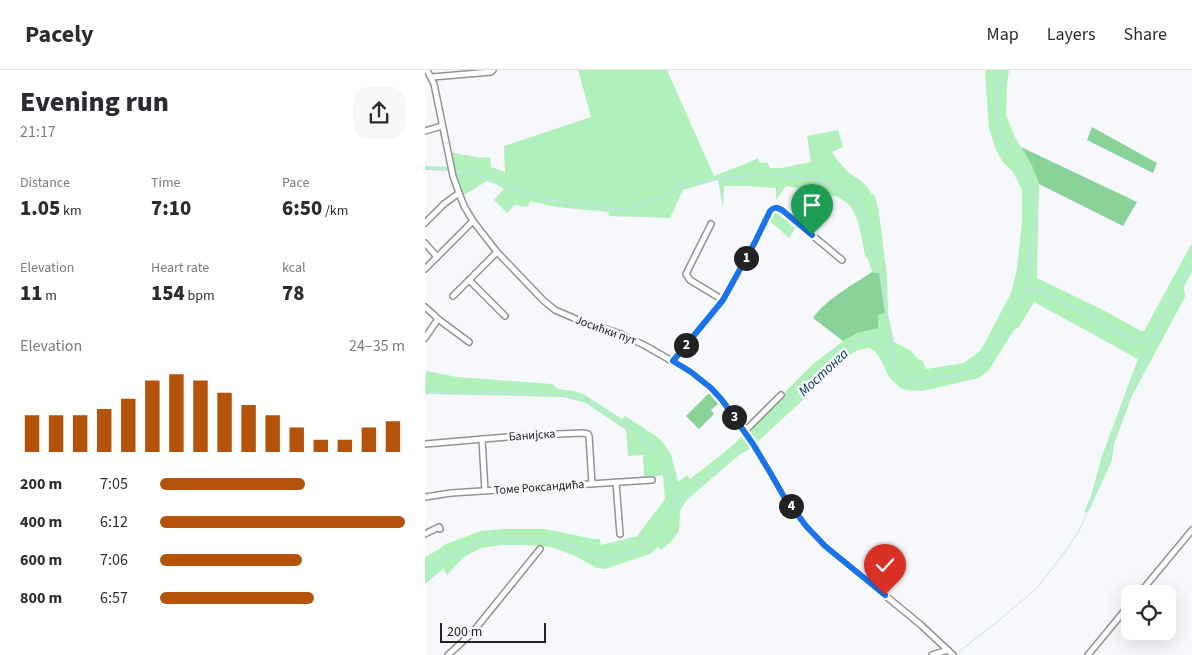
<!DOCTYPE html>
<html lang="en">
<head>
<meta charset="utf-8">
<style>
  :root { --surface:#fff; --page:#f7f7f7; --text:#2b2b33; --muted:#7c7c81; --line:#e1e1e2; --accent:#b45309 }
  body { margin:0; font-family:"Source Sans 3",sans-serif; background:var(--page); color:var(--text); height:100vh; display:flex; flex-direction:column; font-size:19px; white-space:nowrap }
  * { box-sizing:border-box; margin:0 }
  p { font-size:16px; color:var(--muted) }
  .icon { flex:none; width:28px; height:28px; fill:none; stroke:currentColor; stroke-width:2; stroke-linecap:round; stroke-linejoin:round }
  .map { position:relative; flex:1; overflow:hidden }
  .side { display:flex; flex-direction:column; background:var(--surface); width:425px }
  .side>* { flex:none }
  .fabs { position:absolute; left:696px; top:515px; display:grid; gap:10px }
  .fabs a { display:grid; place-items:center; width:55px; height:55px; border-radius:10px; background:var(--surface); box-shadow:0 5px 20px #0002; font-size:25px }
  .scale { position:absolute; left:15px; bottom:12px; width:106px; box-sizing:border-box; padding-left:5px; border:2px solid #232325; border-top:0; font-size:14px; line-height:18px; white-space:nowrap; color:#232325; -webkit-text-stroke:4px #f7f8fb; paint-order:stroke }
  .pin { position:absolute; display:grid; place-items:center; width:42px; height:42px; color:#fff; margin:-51px -21px; border-radius:50% 50% 50% 0; rotate:-45deg; box-shadow:0 0 5px #0007 }
  .pin .icon { rotate:45deg }
  .km { position:absolute; width:25px; height:25px; margin:-12px; border-radius:50%; background:#222; color:#fff; font-size:14px; line-height:25px; text-align:center }
  .round { display:grid; place-items:center; flex:none; width:52px; height:52px; border-radius:15px; background:var(--page) }
  .head { display:flex; align-items:center; justify-content:space-between; height:85px; padding:0 20px }
  h1 { font-size:28px; font-weight:800; line-height:38px }
  .stats { display:grid; grid-template-columns:repeat(3,1fr); gap:8px; height:85px; padding:5px 20px }
  .stats div { display:grid; align-content:center }
  .stats b { font-size:21px; font-weight:800 }
  .stats small { font-size:14px; font-weight:400 }
  .stats p { font-size:14px }
  .chart { height:140px; padding:10px 20px }
  .chart p { display:flex; justify-content:space-between }
  .chart svg { width:100%; height:90px; margin-top:5px; stroke:var(--accent); stroke-width:6 }
  ul { padding:0 20px; list-style:none; font-size:16px }
  li { display:grid; grid-template-columns:80px 60px 1fr; align-items:center; height:38px }
  li i { height:12px; border-radius:6px; background:var(--accent) }
  header { display:flex; align-items:center; gap:30px; box-sizing:border-box; height:70px; padding:0 25px; background:var(--surface); border-bottom:1px solid var(--line) }
  header strong { font-size:24px }
  nav { display:flex; gap:28px; margin-inline-start:auto; font-size:18px }
  main { display:flex; flex:1; min-height:0 }
  .map>svg:first-child { display:block }
  .green { fill:#b0f1bb }
  .forest { fill:#8ad398 }
  .lines { fill:none; stroke-linecap:round; stroke-linejoin:round }
  .stream { stroke:#c6def8; stroke-width:1 }
  .minor-casing { stroke:#929396; stroke-width:8 }
  .minor { stroke:#fff; stroke-width:5 }
  .route-casing { stroke:#fff; stroke-width:10 }
  .route { stroke:#1a73e8; stroke-width:6 }
  .labels { text-anchor:middle; stroke-width:5; stroke-linejoin:round; paint-order:stroke }
  .street-label { font-size:12px; fill:#232325; stroke:#f7f8fb }
  .water-label { font-size:14px; font-style:italic; fill:#0a365e; stroke:#f7f8fb }
</style>
</head>
<body>
<header>
<strong>Pacely</strong>
<nav><a>Map</a><a>Layers</a><a>Share</a></nav>
</header>
<main>
<section class="side">
<div class="head"><div><h1>Evening run</h1><p>21:17</p></div><a class="round"><svg class="icon" aria-label="share" viewBox="0 0 24 24"><path d="M12 15V3M7 8l5-5 5 5M5 13v7h14v-7"/></svg></a></div>
<div class="stats">
<div><p>Distance</p><b>1.05<small> km</small></b></div>
<div><p>Time</p><b>7:10</b></div>
<div><p>Pace</p><b>6:50<small> /km</small></b></div>
</div>
<div class="stats">
<div><p>Elevation</p><b>11<small> m</small></b></div>
<div><p>Heart rate</p><b>154<small> bpm</small></b></div>
<div><p>kcal</p><b>78</b></div>
</div>
<div class="chart"><p><span>Elevation</span>24–35 m</p>
<svg viewBox="0 0 160 44" preserveAspectRatio="none"><path d="M5 44V26M15 44V26M25 44V26M35 44V23M45 44V18M55 44V9M65 44V6M75 44V9M85 44V15M95 44V21M105 44V26M115 44V32M125 44V38M135 44V38M145 44V32M155 44V29"/></svg>
</div>
<ul>
<li><b>200 m</b>7:05<i style="width:59%"></i></li>
<li><b>400 m</b>6:12<i style="width:100%"></i></li>
<li><b>600 m</b>7:06<i style="width:58%"></i></li>
<li><b>800 m</b>6:57<i style="width:63%"></i></li>
</ul>
</section>
<div class="map">
<svg width="767" height="585" viewBox="0 0 767 585">
  <rect width="100%" height="100%" fill="#f7f8fb"/>
  <g class="green">
    <path d="M153,0H242L289,106L322,93L333,88L335,93L342,92L345,98H356L386,92L382,66L413,60L418,77L407,82L410,87L424,103L439,113L447,124L450,126L454,143L462,206L463,243L469,272L485,280L493,289L498,291L501,299L539,293L556,280L586,223L592,199L597,152V120L588,102L577,91L571,80L564,58L560,5L561,0H584L582,14L581,45L590,67L607,96L614,114L612,208L678,240L716,261H719L767,173V202L759,217L760,227L707,326L689,374L687,390L664,441L659,443L666,426L677,386L713,289L609,232L594,257L589,260L564,300L554,308L497,321L482,320L477,319L469,312L464,307L456,290L450,281L444,278L433,280L421,287L400,306L379,329L326,378L314,385L262,430L257,437L255,442L254,461L245,473L236,480L233,477L225,484L180,499L172,498L148,485L126,477L99,475H77L56,478L39,487L22,505L19,498L0,514V487L18,477V475L56,461L78,459H120L169,469H175L176,475L212,466L240,429L238,405L219,408L218,385L203,386L201,360L161,333L138,327L0,324L1,301L32,307L127,314L133,319L149,321L160,325L197,349L200,346L234,368L241,377L246,384L253,412L262,405L265,409L306,377L324,360L360,322L388,294L418,271L432,263L453,245L454,203L447,202L443,189L440,186C437,170 435,151 426,137C415,122 379,119 361,116L351,130V118L323,116H299L298,138L293,110L258,120L245,148L184,146L183,142L131,137L105,131L103,137L90,135L82,143L69,130L79,119L71,114L62,111L39,125L32,105L23,101L0,100V96L26,97L23,82L56,88L65,87L66,97L80,102L79,76L166,47Z"/>
    <polygon points="349,141 370,158 364,168 344,150"/>
  </g>
  <g class="forest">
    <polygon points="667,57 732,93 728,103 662,70"/>
    <polygon points="596,77 712,132 698,156 614,114 607,96"/>
    <path d="M447,202L454,203L460,243L453,245V258L432,263L418,271L388,248C400,230 429,214 447,202Z"/>
    <polygon points="284,323 293,334 286,340 289,344 274,359 261,346"/>
  </g>
  <g class="lines">
    <g class="stream">
      <polyline points="0,98 24,99"/>
      <polyline points="28,100 72,111 80,115 117,129 175,138 200,139 235,127 257,116 275,111 341,104 389,109 419,120 430,128 435,135 440,147 456,205 460,236 469,279 467,284"/>
      <polyline points="603,220 615,219 627,227 659,242 703,268 720,271 732,263 749,226 767,192"/>
      <polyline points="0,322 65,322 139,325 162,330 185,344 225,375 237,387 246,412 250,433"/>
      <path d="M328,370C347,352 423,262 447,269C455,271 464,279 467,286C469,292 470,298 474,304C477,309 484,311 490,313L543,303L556,294L561,288L602,220L610,147V133L603,109L598,98L583,78L577,65L573,53L572,19L576,0"/>
      <path d="M0,501C13,491 39,476 54,472C84,466 126,467 154,478C162,481 169,488 177,490C188,486 211,481 219,475C222,472 224,469 227,466C238,453 247,438 258,425L325,372"/>
      <polyline points="531,584 572,552 612,518 640,482 655,459 668,430 693,353 706,319 732,263"/>
    </g>
    <g class="minor-casing">
      <g id="minor">
        <polyline points="2,0 9,14 28,106 34,123 39,136 48,151 72,182 118,230 130,240 165,255 181,259 196,264 219,275 266,302 286,318 297,330 328,374 346,404 358,425 381,456 400,476 496,555 528,585"/>
        <polyline points="7,7 66,2 68,0"/>
        <polyline points="0,61 17,56"/>
        <polyline points="0,153 19,134 34,123"/>
        <polyline points="286,154 261,204 265,210 298,230"/>
        <polyline points="0,173 12,187"/>
        <polyline points="0,199 48,151"/>
        <polyline points="44,210 80,246"/>
        <polyline points="28,226 72,182"/>
        <polyline points="0,237 9,245 13,249 44,272"/>
        <polyline points="0,268 13,249"/>
        <path d="M248,291L298,230L330,173L345,141C349,137 351,137 357,140L417,190"/>
        <polyline points="319,362 356,325"/>
        <polyline points="57,369 60,421"/>
        <polyline points="0,374 107,365 158,363 163,364 164,366 167,414"/>
        <polyline points="191,412 195,464"/>
        <polyline points="0,427 26,423 227,410"/>
        <polyline points="0,464 14,457 15,459"/>
        <polyline points="714,524 767,460"/>
        <polyline points="23,585 47,563 115,479"/>
        <polyline points="507,585 523,580"/>
        <polyline points="663,585 705,534"/>
      </g>
    </g>
    <use href="#minor" class="minor"/>
  </g>
  <g class="lines">
    <g class="route-casing">
      <path id="route" d="M387,165L357,140C351,137 349,137 345,141L330,172L298,230L248,291L266,302L286,318L297,330L328,374L346,404L358,425L381,456L400,476L460,525"/>
    </g>
    <use href="#route" class="route"/>
  </g>
  <g class="labels">
    <g class="street-label">
      <text transform="translate(181 260) rotate(20)" y="4">Јосићки пут</text>
      <text transform="translate(107 365) rotate(-4)" y="4">Банијска</text>
      <text transform="translate(114 417) rotate(-4)" y="4">Томе Роксандића</text>
    </g>
    <g class="water-label">
      <text transform="translate(398 302) rotate(-43)" y="5">Мостонга</text>
    </g>
  </g>
</svg>
<div class="fabs">
<a><svg class="icon" aria-label="locate" viewBox="0 0 24 24"><circle cx="12" cy="12" r="6"/><path d="M12 2v4M12 18v4M2 12h4M18 12h4"/></svg></a>
</div>
<div class="scale">200 m</div>
<div class="pin" style="left:387px;top:165px;background:#1e9e55"><svg class="icon" aria-label="arrive" viewBox="0 0 24 24"><path d="M6 21V4h12l-3 4 3 4H6"/></svg></div>
<div class="pin" style="left:460px;top:525px;background:#d93025"><svg class="icon" aria-label="check" viewBox="0 0 24 24"><path d="M5 12l5 5 9-10"/></svg></div>
<b class="km" style="left:321px;top:188px">1</b>
<b class="km" style="left:261px;top:275px">2</b>
<b class="km" style="left:309px;top:347px">3</b>
<b class="km" style="left:366px;top:436px">4</b>
</div>
</main>
</body>
</html>
